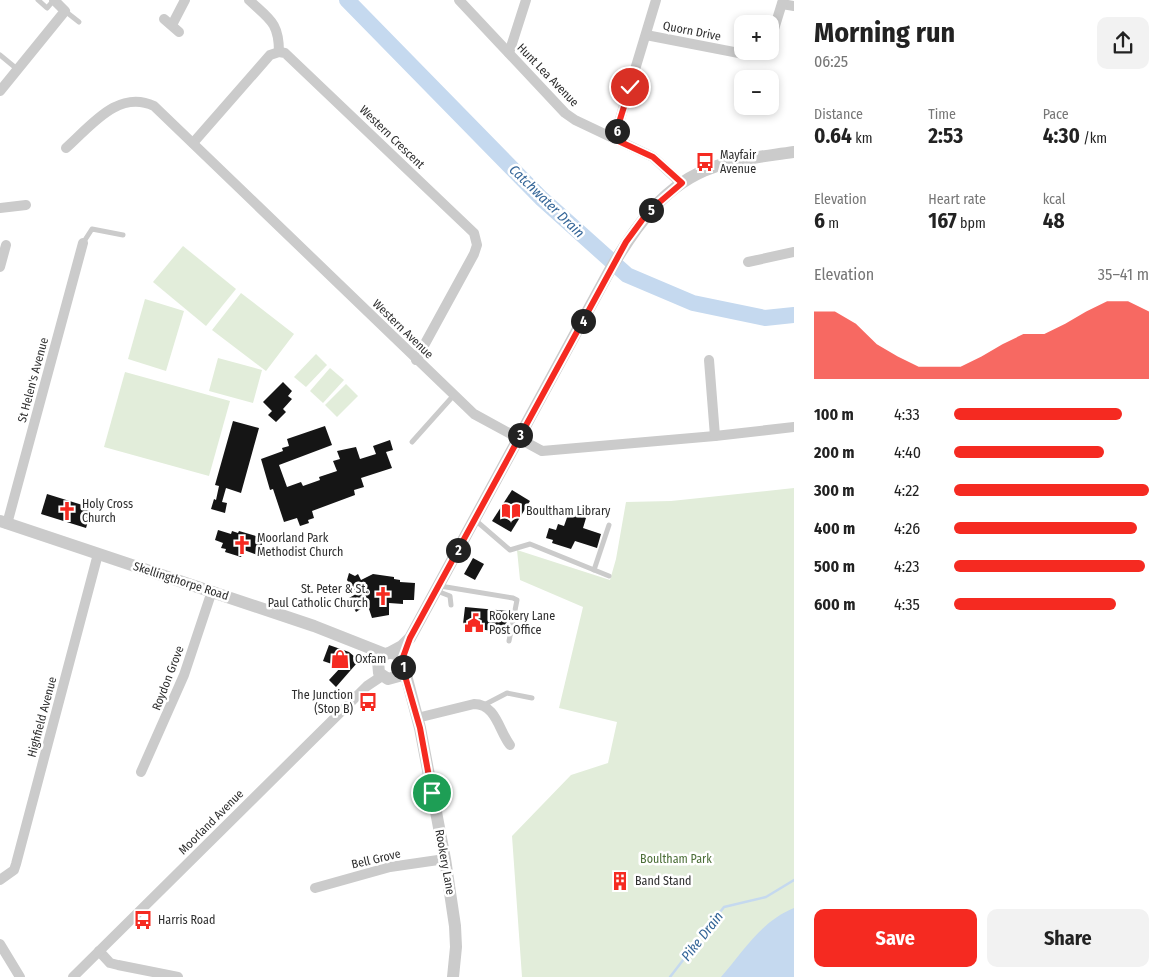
<!DOCTYPE html>
<html lang="en">
<head>
<meta charset="utf-8">
<style>
  :root { --surface:#fff; --page:#f2f2f2; --text:#222; --muted:#767676; --accent:#f52a21 }
  body { margin:0; font-family:"Fira Sans Condensed",sans-serif; background:var(--page); color:var(--text); height:100vh; display:flex; flex-direction:column; font-size:19px; white-space:nowrap }
  * { box-sizing:border-box; margin:0 }
  p { font-size:16px; color:var(--muted) }
  .icon { flex:none; width:28px; height:28px; fill:none; stroke:currentColor; stroke-width:2; stroke-linecap:round; stroke-linejoin:round }
  .map { position:relative; flex:1; overflow:hidden }
  .side { display:flex; flex-direction:column; background:var(--surface); width:375px }
  .side>* { flex:none }
  .tools { position:absolute; left:734px; top:15px; display:grid; gap:10px }
  .tools a { display:grid; place-items:center; width:45px; height:45px; border-radius:10px; background:var(--surface); box-shadow:0 2px 8px #0003; font-size:25px }
  .pin { position:absolute; display:grid; place-items:center; width:42px; height:42px; color:#fff; margin:-21px; border:2px solid #fff; border-radius:50%; box-shadow:0 1px 5px #0007 }
  .km { position:absolute; width:25px; height:25px; margin:-12px; border-radius:50%; background:#222; color:#fff; font-size:14px; line-height:25px; text-align:center }
  .round { display:grid; place-items:center; flex:none; width:52px; height:52px; border-radius:10px; background:var(--page) }
  .overview { display:flex; align-items:center; justify-content:space-between; height:85px; padding:0 20px }
  h1 { font-size:28px; font-weight:700; line-height:38px }
  .metrics { display:grid; grid-template-columns:repeat(3,1fr); gap:8px; height:85px; padding:5px 20px }
  .metrics div { display:grid; align-content:center }
  .metrics b { font-size:21px; font-weight:700 }
  .metrics small { font-size:14px; font-weight:400 }
  .metrics p { font-size:14px }
  .chart { height:140px; padding:10px 20px }
  .chart p { display:flex; justify-content:space-between }
  .chart svg { width:100%; height:90px; margin-top:5px; fill:var(--accent); opacity:.7 }
  .action { display:flex; gap:10px; margin-top:auto; padding:10px 20px }
  .action a { flex:1; height:58px; border-radius:10px; background:var(--accent); color:#fff; font-size:20px; font-weight:700; line-height:58px; text-align:center }
  .action a+a { background:var(--page); color:var(--text) }
  ul { padding:0 20px; list-style:none; font-size:16px }
  li { display:grid; grid-template-columns:80px 60px 1fr; align-items:center; height:38px }
  li i { height:12px; border-radius:6px; background:var(--accent) }
  main { display:flex; flex:1; min-height:0 }
  .map>svg:first-child { display:block }
  .green { fill:#e2edda }
  .water { fill:#c5d9ef }
  .lines { fill:none; stroke-linecap:round; stroke-linejoin:round }
  .stream { stroke:#c5d9ef; stroke-width:2.5 }
  .river { stroke:#c5d9ef; stroke-width:16 }
  .building { fill:#151515 }
  .service { stroke:#cbcbcb; stroke-width:5 }
  .minor { stroke:#cbcbcb; stroke-width:10 }
  .tertiary { stroke:#cbcbcb; stroke-width:12 }
  .route-casing { stroke:#fff; stroke-width:10 }
  .route { stroke:#f52a21; stroke-width:6 }
  .labels { text-anchor:middle; stroke-width:5; stroke-linejoin:round; paint-order:stroke }
  .street-label { font-size:12px; fill:#2e2e2e; stroke:#fff }
  .poi-label { font-size:12px; fill:#2e2e2e; stroke:#fff; text-anchor:start }
  .park-label { font-size:12px; fill:#4b6e37; stroke:#fff }
  .water-label { font-size:14px; font-style:italic; fill:#356698; stroke:#fff }
</style>
</head>
<body>
<main>
<div class="map">
<svg width="794" height="977" viewBox="0 0 794 977">
  <rect width="100%" height="100%" fill="#fff"/>
  <g class="green">
    <polygon points="183,246 236,289 206,326 153,282"/>
    <polygon points="241,293 294,334 266,371 212,330"/>
    <polygon points="145,299 184,311 166,371 128,359"/>
    <polygon points="316,354 327,365 306,387 294,377"/>
    <polygon points="218,358 262,370 253,403 209,391"/>
    <polygon points="330,368 344,380 323,403 310,391"/>
    <polygon points="125,372 230,401 209,476 104,447"/>
    <polygon points="346,384 358,396 337,417 325,405"/>
    <polygon points="794,488 794,977 522,977 512,836 571,775 608,763 617,722 559,708 583,607 520,580 517,550 610,580 616,559 626,502 671,501"/>
  </g>
  <path class="water" d="M794,908V977H721C743,952 761,921 794,908Z"/>
  <g class="lines">
    <polyline class="stream" points="670,977 724,907 766,897 794,880"/>
    <polyline class="river" points="347,0 541,198 627,275 693,303 765,318 794,315"/>
  </g>
  <g class="building">
    <polygon points="283,382 292,391 288,396 292,399 283,409 286,412 276,422 268,415 272,411 263,402"/>
    <polygon points="233,421 259,428 241,493 226,488 222,502 227,503 225,513 211,509 214,499 216,500 219,486 215,485"/>
    <polygon points="325,426 332,445 279,465 287,487 301,482 303,486 320,480 319,477 337,471 333,461 340,459 337,451 356,447 360,459 376,454 373,446 390,440 393,450 386,452 392,468 361,478 364,487 354,490 355,495 312,511 314,518 308,520 309,523 300,526 297,518 284,522 273,489 270,490 261,459 283,451 282,448 289,446 287,439"/>
    <polygon points="512,490 530,501 511,532 492,521"/>
    <polygon points="47,494 92,508 86,528 41,514"/>
    <polygon points="570,509 586,518 583,528 601,534 597,548 575,541 571,549 552,543 553,540 546,538 549,528 556,530 558,524 564,526"/>
    <polygon points="218,530 231,534 232,531 238,533 239,531 263,538 261,553 258,552 257,555 244,550 241,557 225,552 226,549 221,548 223,543 215,540"/>
    <polygon points="473,558 484,564 475,580 464,574"/>
    <polygon points="349,573 355,576 358,574 361,580 373,574 394,577 394,579 400,580 400,582 415,583 414,600 403,600 403,604 389,603 389,615 372,618 369,609 362,608 356,612 349,598 356,594 347,580"/>
    <polygon points="465,607 508,611 505,633 466,627 467,624 463,624"/>
    <polygon points="329,645 349,652 355,657 357,663 336,687 329,680 341,667 323,661"/>
    <circle cx="620" cy="880" r="6"/>
  </g>
  <g class="lines">
    <g class="service">
      <polyline points="38,0 47,8 53,1"/>
      <polyline points="65,11 79,22"/>
      <polyline points="0,55 17,69"/>
      <polyline points="83,243 92,229 123,235"/>
      <polyline points="412,442 454,395"/>
      <polyline points="474,519 510,550 530,544 609,576"/>
      <polyline points="594,570 609,525"/>
      <polyline points="440,586 513,598 517,600 509,641"/>
      <polyline points="437,591 450,596 451,605"/>
      <polyline points="484,705 507,693 532,698"/>
    </g>
    <g class="minor">
      <path d="M249,0C269,19 279,22 279,52"/>
      <polyline points="459,0 565,113 575,120 653,157 681,183"/>
      <polyline points="782,4 794,6"/>
      <polyline points="164,19 179,32"/>
      <polyline points="172,25 185,0"/>
      <polyline points="646,35 744,54 763,51"/>
      <polyline points="770,42 783,0"/>
      <polyline points="509,53 526,0"/>
      <polyline points="0,91 65,11 54,0"/>
      <polyline points="614,139 656,0"/>
      <polyline points="193,143 270,55 279,52 285,53 474,233 477,245 474,254 416,360"/>
      <path d="M66,148C91,126 118,89 154,106L474,414L542,451L715,436L794,427"/>
      <polyline points="0,208 26,205"/>
      <polyline points="748,262 794,252"/>
      <polyline points="0,267 6,245"/>
      <polyline points="709,360 715,436"/>
      <polyline points="7,524 83,243"/>
      <path d="M417,718L474,704C496,704 499,731 510,745"/>
      <polyline points="141,772 184,675 212,591"/>
      <polyline points="0,880 14,870 16,864 98,554"/>
      <polyline points="315,888 390,867 445,859"/>
      <polyline points="0,944 20,977"/>
      <polyline points="99,951 110,963 118,965 178,977"/>
      <polyline points="73,977 367,686 382,676"/>
    </g>
    <g class="tertiary">
      <polyline points="0,521 314,626 385,654"/>
      <path d="M389,653L402,646L410,638L610,270C635,227 665,183 714,167C740,158 768,156 794,152"/>
      <path d="M403,669L399,676L388,679L379,673L378,661C384,651 395,650 402,660L420,728L445,859L455,926L456,947L453,977"/>
    </g>
  </g>
  <g class="lines">
    <g class="route-casing">
      <polyline id="route" points="432,793 420,728 403,669 402,660 410,638 626,242 648,212 682,183 653,157 614,139 630,87"/>
    </g>
    <use href="#route" class="route"/>
  </g>
  <defs>
    <g id="bus-bare" transform="scale(1.5)"><path d="M-5-6H5V4H4V6H2V4H-2V6H-4V4H-5ZM-3.5-4V0h7V-4ZM-3.5 1.2v1.5H-2V1.2ZM2 1.2v1.5H3.5V1.2Z" fill="#f52a21" stroke="#fff" stroke-width="2.5" paint-order="stroke"/></g>
    <g id="church-bare" transform="scale(1.5)"><path d="M-1.2-6h2.4v3.5h3.3v2.4h-3.3V6h-2.4V-.1h-3.3v-2.4h3.3Z" fill="#f52a21" stroke="#fff" stroke-width="2.5" paint-order="stroke"/></g>
    <g id="library-bare" transform="scale(1.5)"><path d="M-6-4Q-3-5.5-.7-3.5V5Q-3 3-6 4ZM6-4Q3-5.5 .7-3.5V5Q3 3 6 4Z" fill="#f52a21" stroke="#fff" stroke-width="2.5" paint-order="stroke"/></g>
    <g id="civic-bare" transform="scale(1.5)"><path d="M-.6-6.5H3V-4.5H.6V-3L4-1V1h2V6H-6V1h2V-1L-.6-3ZM-1.2 2.5V6h2.4V2.5Z" fill="#f52a21" stroke="#fff" stroke-width="2.5" paint-order="stroke"/></g>
    <g id="shop-bare" transform="scale(1.5)"><path d="M-5-2.5h2.3a2.7 3.5 0 0 1 5.4 0H5L5.5 6h-11ZM-1.5-2.5h3a1.5 2.3 0 0 0-3 0Z" fill="#f52a21" stroke="#fff" stroke-width="2.5" paint-order="stroke"/></g>
    <g id="building-bare" transform="scale(1.5)"><path d="M-4-6H4V6H1V3H-1V6H-4ZM-2.5-4.3h1.7v1.8h-1.7ZM.8-4.3h1.7v1.8H.8ZM-2.5-1h1.7V.8h-1.7ZM.8-1h1.7V.8H.8Z" fill="#f52a21" stroke="#fff" stroke-width="2.5" paint-order="stroke"/></g>
  </defs>
  <g fill-rule="evenodd">
    <use href="#bus-bare" x="705" y="162"/>
    <use href="#church-bare" x="67" y="511"/>
    <use href="#library-bare" x="511" y="511"/>
    <use href="#church-bare" x="242" y="545"/>
    <use href="#church-bare" x="383" y="596"/>
    <use href="#civic-bare" x="474" y="623"/>
    <use href="#shop-bare" x="340" y="659"/>
    <use href="#bus-bare" x="368" y="702"/>
    <use href="#building-bare" x="620" y="881"/>
    <use href="#bus-bare" x="143" y="920"/>
  </g>
  <g class="labels">
    <g class="street-label">
      <text transform="translate(692 31) rotate(11)" y="4">Quorn Drive</text>
      <text transform="translate(548 75) rotate(46)" y="4">Hunt Lea Avenue</text>
      <text transform="translate(392 137) rotate(44)" y="4">Western Crescent</text>
      <text transform="translate(403 329) rotate(44)" y="4">Western Avenue</text>
      <text transform="translate(33 380) rotate(-75)" y="4">St Helen's Avenue</text>
      <text transform="translate(181 581) rotate(18)" y="4">Skellingthorpe Road</text>
      <text transform="translate(168 678) rotate(-69)" y="4">Roydon Grove</text>
      <text transform="translate(42 717) rotate(-75)" y="4">Highfield Avenue</text>
      <text transform="translate(211 822) rotate(-45)" y="4">Moorland Avenue</text>
      <text transform="translate(376 859) rotate(-13)" y="4">Bell Grove</text>
      <text transform="translate(445 862) rotate(80)" y="4">Rookery Lane</text>
    </g>
    <g class="poi-label">
      <text x="720" y="159">Mayfair<tspan x="720" dy="14">Avenue</tspan></text>
      <text x="82" y="508">Holy Cross<tspan x="82" dy="14">Church</tspan></text>
      <text x="526" y="515">Boultham Library</text>
      <text x="257" y="542">Moorland Park<tspan x="257" dy="14">Methodist Church</tspan></text>
      <text x="368" y="593" text-anchor="end">St. Peter &amp; St.<tspan x="368" dy="14">Paul Catholic Church</tspan></text>
      <text x="489" y="620">Rookery Lane<tspan x="489" dy="14">Post Office</tspan></text>
      <text x="355" y="663">Oxfam</text>
      <text x="353" y="699" text-anchor="end">The Junction<tspan x="353" dy="14">(Stop B)</tspan></text>
      <text x="635" y="885">Band Stand</text>
      <text x="158" y="924">Harris Road</text>
    </g>
    <g class="park-label">
      <text x="676" y="863">Boultham Park</text>
    </g>
    <g class="water-label">
      <text transform="translate(547 201) rotate(44)" y="5">Catchwater Drain</text>
      <text transform="translate(702 936) rotate(-52)" y="5">Pike Drain</text>
    </g>
  </g>
</svg>
<div class="tools">
<a>+</a>
<a>−</a>
</div>
<div class="pin" style="left:432px;top:793px;background:#1e9e55"><svg class="icon" aria-label="arrive" viewBox="0 0 24 24"><path d="M6 21V4h12l-3 4 3 4H6"/></svg></div>
<div class="pin" style="left:630px;top:87px;background:#d93025"><svg class="icon" aria-label="check" viewBox="0 0 24 24"><path d="M5 12l5 5 9-10"/></svg></div>
<b class="km" style="left:403px;top:667px">1</b>
<b class="km" style="left:458px;top:550px">2</b>
<b class="km" style="left:520px;top:435px">3</b>
<b class="km" style="left:583px;top:321px">4</b>
<b class="km" style="left:651px;top:210px">5</b>
<b class="km" style="left:617px;top:131px">6</b>
</div>
<section class="side">
<div class="overview"><div><h1>Morning run</h1><p>06:25</p></div><a class="round"><svg class="icon" aria-label="share" viewBox="0 0 24 24"><path d="M12 15V3M7 8l5-5 5 5M5 13v7h14v-7"/></svg></a></div>
<div class="metrics">
<div><p>Distance</p><b>0.64<small> km</small></b></div>
<div><p>Time</p><b>2:53</b></div>
<div><p>Pace</p><b>4:30<small> /km</small></b></div>
</div>
<div class="metrics">
<div><p>Elevation</p><b>6<small> m</small></b></div>
<div><p>Heart rate</p><b>167<small> bpm</small></b></div>
<div><p>kcal</p><b>48</b></div>
</div>
<div class="chart"><p><span>Elevation</span>35–41 m</p>
<svg viewBox="0 0 160 44" preserveAspectRatio="none"><path d="M0 44V11L10 11L20 17L30 27L40 33L50 38L60 38L70 38L80 33L90 27L100 22L110 22L120 17L130 11L140 6L150 6L160 11V44z"/></svg>
</div>
<ul>
<li><b>100 m</b>4:33<i style="width:86%"></i></li>
<li><b>200 m</b>4:40<i style="width:77%"></i></li>
<li><b>300 m</b>4:22<i style="width:100%"></i></li>
<li><b>400 m</b>4:26<i style="width:94%"></i></li>
<li><b>500 m</b>4:23<i style="width:98%"></i></li>
<li><b>600 m</b>4:35<i style="width:83%"></i></li>
</ul>
<div class="action"><a>Save</a><a>Share</a></div>
</section>
</main>
</body>
</html>
